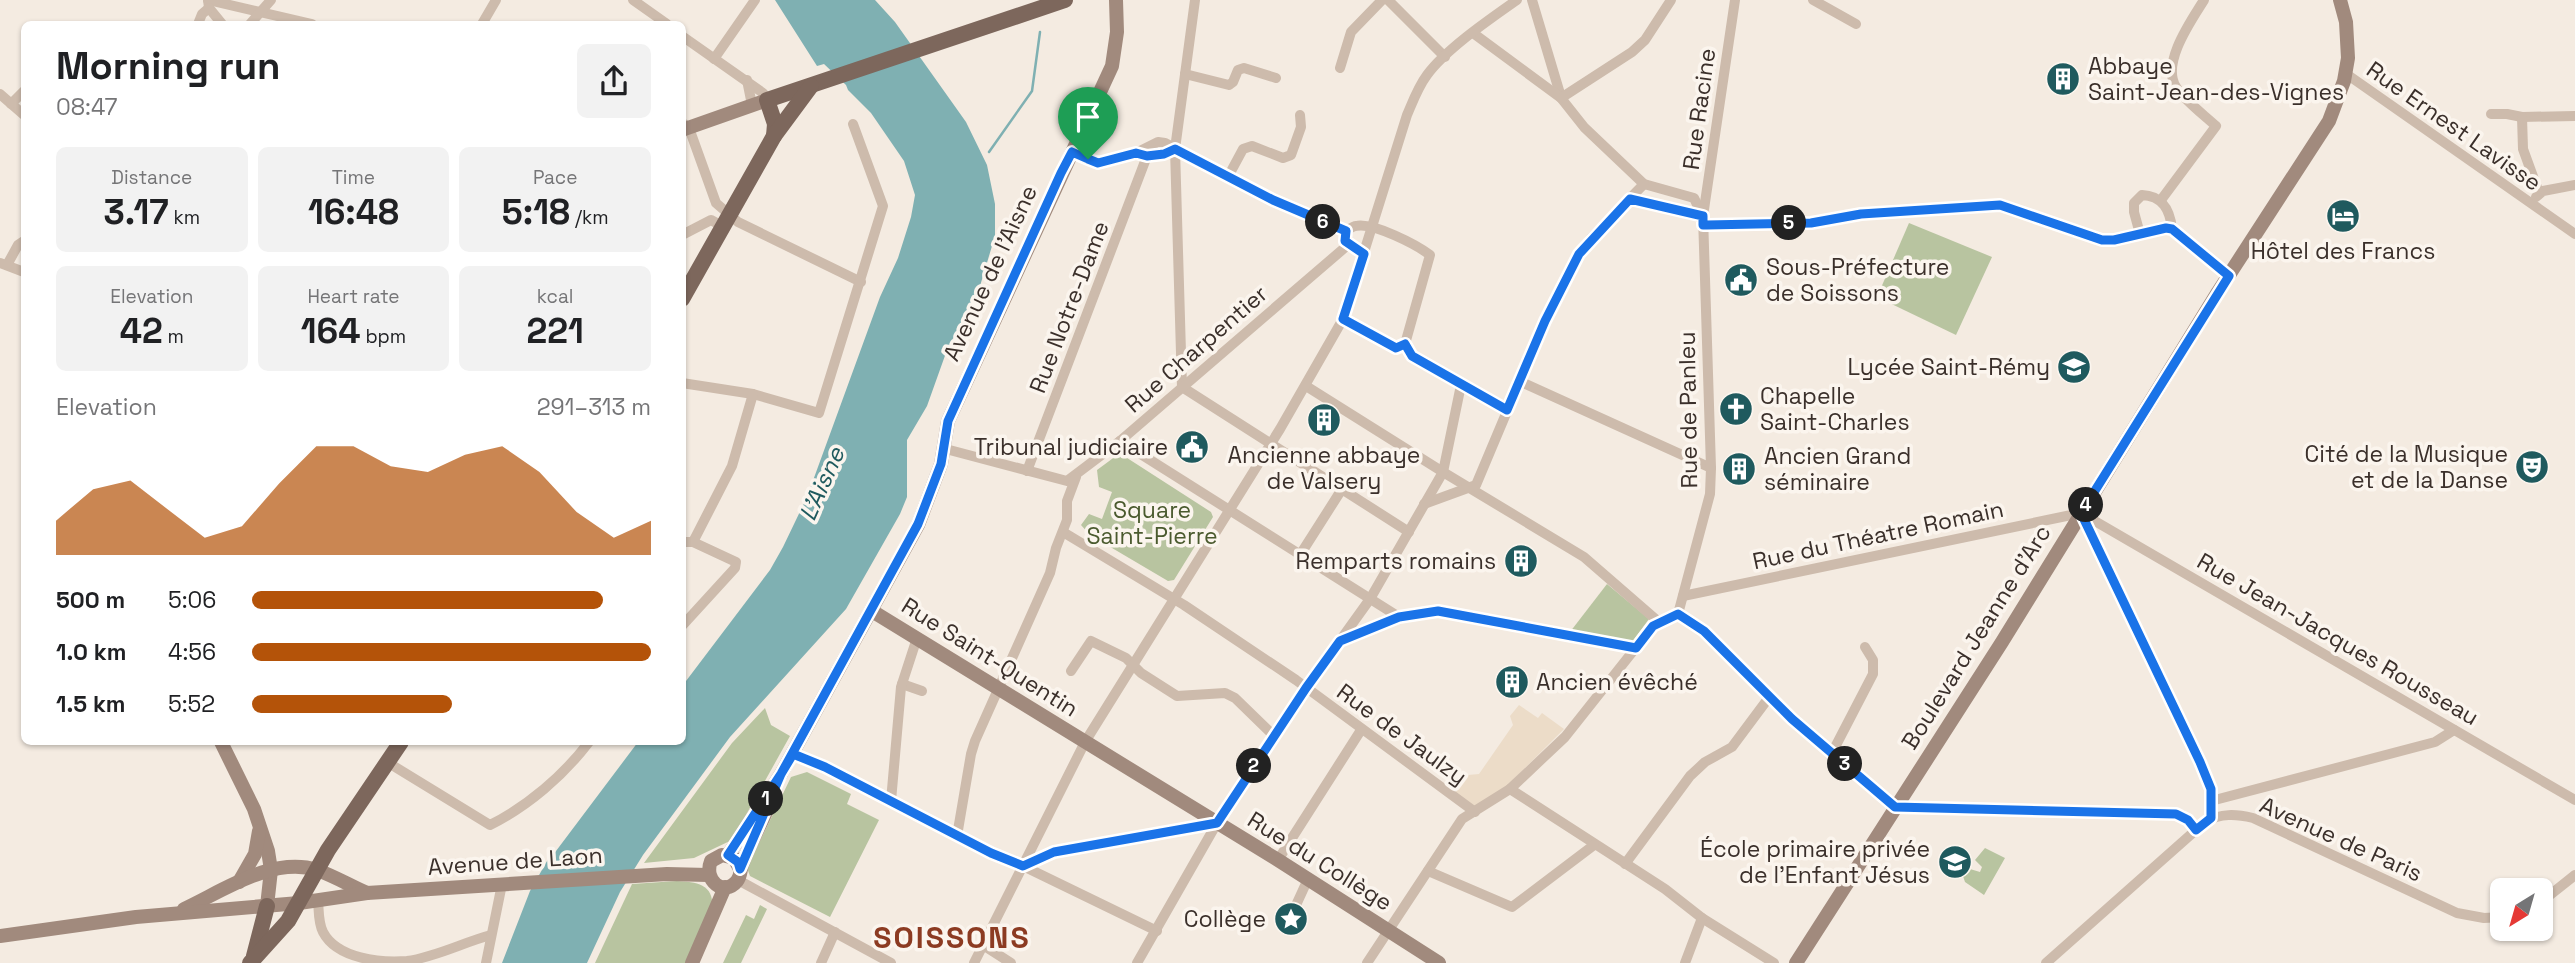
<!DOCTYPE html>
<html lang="en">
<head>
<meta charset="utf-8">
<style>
  :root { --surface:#fff; --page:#f2f2f2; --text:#202124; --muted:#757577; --accent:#b45309 }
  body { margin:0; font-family:"Space Grotesk",sans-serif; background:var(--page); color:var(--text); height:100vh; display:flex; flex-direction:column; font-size:26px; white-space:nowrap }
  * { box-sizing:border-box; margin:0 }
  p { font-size:23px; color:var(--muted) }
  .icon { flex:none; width:38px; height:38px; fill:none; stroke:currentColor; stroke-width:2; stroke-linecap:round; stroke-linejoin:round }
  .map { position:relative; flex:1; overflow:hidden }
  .drawer { position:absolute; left:21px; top:21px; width:665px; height:724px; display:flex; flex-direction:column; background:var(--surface); border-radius:10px; box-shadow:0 2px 5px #0004 }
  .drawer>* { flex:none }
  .needle { width:46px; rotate:217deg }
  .controls { position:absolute; left:2490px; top:878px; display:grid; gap:14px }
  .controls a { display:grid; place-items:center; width:63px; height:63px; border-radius:10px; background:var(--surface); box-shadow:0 2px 5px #0004; font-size:35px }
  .pin { position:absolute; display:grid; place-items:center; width:60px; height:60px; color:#fff; margin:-72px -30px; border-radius:50% 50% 50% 0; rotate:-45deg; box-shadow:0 0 7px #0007 }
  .pin .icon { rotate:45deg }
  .km { position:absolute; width:35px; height:35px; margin:-18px; border-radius:50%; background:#222; color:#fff; font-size:19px; line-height:35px; text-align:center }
  .round { display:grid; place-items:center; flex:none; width:74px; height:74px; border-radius:10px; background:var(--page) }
  .summary { display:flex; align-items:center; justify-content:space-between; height:119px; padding:0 35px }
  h1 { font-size:38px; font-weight:600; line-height:52px }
  .figures { display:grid; grid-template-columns:repeat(3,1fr); gap:10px; height:119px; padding:7px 35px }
  .figures div { display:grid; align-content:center; border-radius:10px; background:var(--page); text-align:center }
  .figures b { font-size:35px; font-weight:600 }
  .figures small { font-size:19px; font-weight:400 }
  .figures p { font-size:19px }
  .chart { height:196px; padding:14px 35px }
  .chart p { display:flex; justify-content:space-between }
  .chart svg { width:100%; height:126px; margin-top:7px; fill:var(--accent); opacity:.7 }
  ul { padding:0 35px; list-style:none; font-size:23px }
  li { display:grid; grid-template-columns:112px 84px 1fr; align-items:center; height:52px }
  li i { height:18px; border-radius:9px; background:var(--accent) }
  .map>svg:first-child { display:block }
  .green { fill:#b8c4a0 }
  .plaza { fill:#ecdcc8 }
  .water { fill:#7fb0b2 }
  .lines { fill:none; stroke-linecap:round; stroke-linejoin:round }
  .stream { stroke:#7fb0b2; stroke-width:2.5 }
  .street { stroke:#cdbbac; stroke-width:10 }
  .secondary { stroke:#a18a7d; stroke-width:14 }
  .primary { stroke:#7d675c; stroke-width:16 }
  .route-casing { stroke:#fff; stroke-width:14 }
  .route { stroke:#1a73e8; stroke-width:9 }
  .labels { text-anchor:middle; stroke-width:7; stroke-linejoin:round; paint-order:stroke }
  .poi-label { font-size:23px; fill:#3b302b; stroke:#fbf5ee; text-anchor:end }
  .street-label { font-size:23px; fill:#3b302b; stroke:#fbf5ee }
  .park-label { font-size:23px; fill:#4a5a2e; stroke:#fbf5ee }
  .water-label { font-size:24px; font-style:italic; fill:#1f5a5e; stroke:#fbf5ee }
  .district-label { font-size:30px; font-weight:bold; letter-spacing:2px; fill:#8c3b22; stroke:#fbf5ee }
</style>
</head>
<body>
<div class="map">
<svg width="2575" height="963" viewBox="0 0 2575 963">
  <rect width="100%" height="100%" fill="#f4ebe1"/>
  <g class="green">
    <polygon points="1909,223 1992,257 1956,335 1877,297"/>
    <polygon points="1116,456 1124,456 1211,512 1213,517 1174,580 1168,581 1090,535 1081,525 1089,514 1102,519 1112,492 1099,487 1097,470"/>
    <polygon points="1607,584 1649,619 1632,642 1570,632"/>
    <polygon points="765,708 771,725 790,736 732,840 694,858 644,863 732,743"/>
    <polygon points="807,772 851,794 847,804 879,820 830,917 750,876 747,868 791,777"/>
    <polygon points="1985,848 2005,858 1984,895 1965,882 1963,876 1965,871 1970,869 1980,872 1982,867 1975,860"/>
    <path d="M677,881C696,882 714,884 712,907L688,963H595L632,884Z"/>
    <polygon points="760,905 767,909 741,963 723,963 746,915 754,919"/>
  </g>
  <polygon class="plaza" points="1519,705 1538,718 1542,713 1564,729 1508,785 1476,807 1455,793 1468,775 1479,774 1513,725 1510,716"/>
  <polygon class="water" points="775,0 875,0 895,22 966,122 987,165 995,204 995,236 980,286 947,350 927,406 907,440 907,497 900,514 846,609 730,737 643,855 620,892 587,963 502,963 530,891 551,854 553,855 638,742 682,742 683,685 770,570 783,547 807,497 880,297 898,258 911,217 915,195 904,161 871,113 848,90 846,85 824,64 817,66"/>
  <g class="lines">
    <polyline class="stream" points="989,152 1032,91 1040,32"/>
    <g class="street">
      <polyline points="208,0 312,24"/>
      <polyline points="208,0 209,8 222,24"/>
      <polyline points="633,0 667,24"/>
      <polyline points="1388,0 1445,57"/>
      <polyline points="1532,0 1561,97"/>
      <polyline points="1813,0 1856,24"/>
      <polyline points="198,24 202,14 209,8"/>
      <polyline points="250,24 271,0"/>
      <polyline points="482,24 496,0"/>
      <polyline points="1473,33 1561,98 1584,127 1644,184 1694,198 1702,215"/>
      <polyline points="682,36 763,93 767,100"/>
      <polyline points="714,59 755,0"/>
      <polyline points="1340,68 1351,32 1382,0"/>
      <polyline points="2345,73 2575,234"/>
      <polyline points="1185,74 1229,85 1233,82 1238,70 1244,68 1276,78"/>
      <polyline points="747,80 752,105"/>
      <polyline points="0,94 24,115"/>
      <polyline points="1561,98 1632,52 1645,40 1671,0"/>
      <polyline points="11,104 24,91"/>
      <polyline points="2491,114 2507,114 2522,117 2575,116"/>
      <polyline points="2522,117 2523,149 2539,193"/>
      <polyline points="684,124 689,128 716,203 738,222 861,282"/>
      <polyline points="1071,152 1098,163 1136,153 1158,142 1165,143 1273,200 1346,231"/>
      <polyline points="1142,155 1164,154 1175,149"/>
      <polyline points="1229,175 1243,149 1252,146 1283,158 1291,155 1301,127 1300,115"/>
      <polyline points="2536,197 2543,191 2575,185"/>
      <polyline points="1630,199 1703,216"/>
      <path d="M2161,200L2216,126C2203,114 2185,101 2176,87C2161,63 2191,21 2204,0"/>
      <polyline points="1703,225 1811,223 1862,214 2000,205 2102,240 2114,240 2167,228 2172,229 2229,276"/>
      <path d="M1346,231C1349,229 1354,226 1356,226C1373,222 1417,245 1430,255L1405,344"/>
      <path d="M2140,234L2134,212V203L2142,195C2163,196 2170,210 2172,229"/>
      <polyline points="682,235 711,220 722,226"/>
      <polyline points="0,263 24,272"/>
      <polyline points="7,265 18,245 24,241"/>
      <polyline points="1343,319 1396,348 1405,344"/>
      <polyline points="1405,344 1412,356 1507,410"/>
      <polyline points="1519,381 1711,468"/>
      <polyline points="682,383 753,394 819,413 883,206 853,124"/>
      <polyline points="1306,386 1443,472 1584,557 1660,623"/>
      <polyline points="1182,387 1175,149 1195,0"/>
      <polyline points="1182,387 1409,532"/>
      <polyline points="1120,441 1399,617"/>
      <polyline points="942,448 1067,481 1120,441 1349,244"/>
      <polyline points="1027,471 1147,156"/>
      <polyline points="1424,504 1476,485 1545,321 1579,253 1592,237 1644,184"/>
      <polyline points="2081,513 2575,800"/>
      <polyline points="2083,515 2201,763 2211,789 2211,818"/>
      <polyline points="1063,532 1184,605 1296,680 1475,812"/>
      <polyline points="682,542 693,542 736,562 735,568 682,626"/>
      <polyline points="693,542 732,466 753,394"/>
      <polyline points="1300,555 1342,489"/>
      <polyline points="1683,596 2081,513"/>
      <polyline points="1678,614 1704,631 1792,719 1895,807 2176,814 2182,815 2196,830"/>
      <polyline points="1340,641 1399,617 1438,612 1636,648"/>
      <polyline points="1071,671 1091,641 1126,658 1141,673 1177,696 1225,693 1235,698 1274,736"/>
      <polyline points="902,684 922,691"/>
      <polyline points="1832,753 1873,674 1873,660 1865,647"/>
      <polyline points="793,754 826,767 991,853 1023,866 1157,931"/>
      <path d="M387,762L490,825C528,806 563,776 589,742"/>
      <polyline points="1510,789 1665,889 1702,918 1774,963"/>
      <polyline points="891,801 901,687 917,638"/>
      <polyline points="2211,801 2435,742 2454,730"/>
      <polyline points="957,836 971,754 975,741 1050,573 1056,548 1067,520 1067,501 1076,477"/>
      <polyline points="1278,860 1361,730"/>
      <polyline points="1625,864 1690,776 1705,762 1732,747 1770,696"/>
      <polyline points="1023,865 1054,852 1217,823"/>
      <polyline points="1428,871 1512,907 1594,845"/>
      <polyline points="738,880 891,963"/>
      <path d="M318,900C319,911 318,922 323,932C337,959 381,963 407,961C436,957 464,942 491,935"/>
      <polyline points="2541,902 2575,875"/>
      <polyline points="1291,916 1308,879"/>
      <polyline points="983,945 1011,963"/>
      <polyline points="486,963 502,884"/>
      <polyline points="821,963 835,932"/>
      <path d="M974,963L1085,742L1280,429L1343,319L1407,115C1413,101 1418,87 1427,75C1446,49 1490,19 1517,0"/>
      <polyline points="1137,963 1217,823 1306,688 1370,599 1443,472 1461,385"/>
      <polyline points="1367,963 1462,819 1510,789 1565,737 1653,626 1678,614 1710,494 1711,468 1703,216 1735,0"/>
      <polyline points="1685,963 1702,918"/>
      <path d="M2046,963L2205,822C2221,813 2236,814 2253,818L2457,913L2484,918L2502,917"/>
    </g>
    <g class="secondary">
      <polyline points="682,130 767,100"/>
      <polyline points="872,611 1278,860 1439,963"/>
      <polyline points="221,742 254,809 268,851 271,870 267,906"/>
      <polyline points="728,855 781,774 918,525 941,464 948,421 1112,66 1117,32 1116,0"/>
      <path d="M740,869L734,858L722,855L711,861C703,881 724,897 737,881C741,876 740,871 742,865C749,846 759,828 767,810"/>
      <polyline points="239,882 255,854 259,831"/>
      <path d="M184,909C223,891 272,856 317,870C334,876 351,886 367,893"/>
      <polyline points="0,936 136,917 299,903 367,893 667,874 708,875"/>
      <polyline points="692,963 725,887"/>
      <polyline points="1796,963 2002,642 2218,292 2329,121 2344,81 2348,58 2346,22 2340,0"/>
    </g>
    <g class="primary">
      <polyline points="774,136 775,124 767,100 1065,0"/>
      <polyline points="682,299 774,136 811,86"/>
      <polyline points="254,956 267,906"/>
      <polyline points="250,963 288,921 328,850 401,742"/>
    </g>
  </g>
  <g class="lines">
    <g class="route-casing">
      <polyline id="route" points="1088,159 1072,152 1061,173 948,421 941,464 918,524 781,774 728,855 738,862 740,869 781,774 793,754 825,767 991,853 1023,866 1054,852 1217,823 1306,688 1340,641 1399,617 1438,611 1636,648 1653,626 1678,614 1704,631 1792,719 1895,807 2176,814 2188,820 2196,830 2211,818 2211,789 2200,762 2081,513 2229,276 2172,229 2166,228 2114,240 2102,240 2000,205 1861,214 1811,223 1707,225 1703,225 1703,216 1630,199 1579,254 1545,321 1507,410 1412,356 1405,344 1396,348 1343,319 1364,254 1345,241 1346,231 1273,200 1175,149 1164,154 1147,156 1136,153 1098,163 1088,159"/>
    </g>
    <use href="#route" class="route"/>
  </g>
  <defs>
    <g id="building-disc" transform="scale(1.75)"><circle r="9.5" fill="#1f5a5e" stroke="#fbf5ee"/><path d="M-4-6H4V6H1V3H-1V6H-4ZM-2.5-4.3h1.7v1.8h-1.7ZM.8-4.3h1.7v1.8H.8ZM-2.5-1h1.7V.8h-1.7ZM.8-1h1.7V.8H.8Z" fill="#fff"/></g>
    <g id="hotel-disc" transform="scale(1.75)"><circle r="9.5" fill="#1f5a5e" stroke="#fbf5ee"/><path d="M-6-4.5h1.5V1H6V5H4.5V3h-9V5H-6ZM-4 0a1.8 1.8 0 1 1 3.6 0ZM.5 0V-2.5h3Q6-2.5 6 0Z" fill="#fff"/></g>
    <g id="civic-disc" transform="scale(1.75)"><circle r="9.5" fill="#1f5a5e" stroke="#fbf5ee"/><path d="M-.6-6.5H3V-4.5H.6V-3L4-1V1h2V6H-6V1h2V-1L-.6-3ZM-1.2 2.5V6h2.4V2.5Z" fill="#fff"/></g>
    <g id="school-disc" transform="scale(1.75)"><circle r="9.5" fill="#1f5a5e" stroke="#fbf5ee"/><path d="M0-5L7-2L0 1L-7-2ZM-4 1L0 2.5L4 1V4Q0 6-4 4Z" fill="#fff"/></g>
    <g id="church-disc" transform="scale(1.75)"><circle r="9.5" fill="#1f5a5e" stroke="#fbf5ee"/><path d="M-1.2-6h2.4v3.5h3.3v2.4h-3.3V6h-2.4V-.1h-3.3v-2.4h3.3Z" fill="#fff"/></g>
    <g id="theatre-disc" transform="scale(1.75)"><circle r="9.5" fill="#1f5a5e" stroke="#fbf5ee"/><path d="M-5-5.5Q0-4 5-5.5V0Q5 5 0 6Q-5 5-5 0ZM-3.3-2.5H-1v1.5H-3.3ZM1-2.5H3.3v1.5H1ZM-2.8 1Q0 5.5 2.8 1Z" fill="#fff"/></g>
    <g id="sight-disc" transform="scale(1.75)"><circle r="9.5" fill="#1f5a5e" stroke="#fbf5ee"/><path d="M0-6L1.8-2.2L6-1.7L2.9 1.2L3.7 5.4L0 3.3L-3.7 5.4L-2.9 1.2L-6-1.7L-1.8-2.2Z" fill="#fff"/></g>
  </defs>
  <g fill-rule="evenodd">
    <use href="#building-disc" x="2063" y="79"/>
    <use href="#hotel-disc" x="2343" y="216"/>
    <use href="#civic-disc" x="1741" y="280"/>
    <use href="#school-disc" x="2074" y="367"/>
    <use href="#church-disc" x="1736" y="409"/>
    <use href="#building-disc" x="1324" y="420"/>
    <use href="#civic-disc" x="1192" y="447"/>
    <use href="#theatre-disc" x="2532" y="467"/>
    <use href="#building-disc" x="1739" y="469"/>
    <use href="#building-disc" x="1521" y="561"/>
    <use href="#building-disc" x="1512" y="682"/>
    <use href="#school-disc" x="1955" y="862"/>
    <use href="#sight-disc" x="1291" y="919"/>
  </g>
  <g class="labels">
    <g class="poi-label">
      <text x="2088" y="74" text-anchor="start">Abbaye<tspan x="2088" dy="26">Saint-Jean-des-Vignes</tspan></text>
      <text x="2343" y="259" text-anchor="middle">Hôtel des Francs</text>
      <text x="1766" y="275" text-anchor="start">Sous-Préfecture<tspan x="1766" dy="26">de Soissons</tspan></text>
      <text x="2050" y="375">Lycée Saint-Rémy</text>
      <text x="1760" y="404" text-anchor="start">Chapelle<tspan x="1760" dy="26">Saint-Charles</tspan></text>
      <text x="1168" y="455">Tribunal judiciaire</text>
      <text x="2508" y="462">Cité de la Musique<tspan x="2508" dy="26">et de la Danse</tspan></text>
      <text x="1324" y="463" text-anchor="middle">Ancienne abbaye<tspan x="1324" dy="26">de Valsery</tspan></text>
      <text x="1764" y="464" text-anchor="start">Ancien Grand<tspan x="1764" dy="26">séminaire</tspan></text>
      <text x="1496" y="569">Remparts romains</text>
      <text x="1536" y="690" text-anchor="start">Ancien évêché</text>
      <text x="1930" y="857">École primaire privée<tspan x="1930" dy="26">de l'Enfant Jésus</tspan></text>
      <text x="1266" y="927">Collège</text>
    </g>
    <g class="street-label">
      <text transform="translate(1699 109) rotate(-82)" y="8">Rue Racine</text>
      <text transform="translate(2454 126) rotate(35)" y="8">Rue Ernest Lavisse</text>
      <text transform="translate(990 273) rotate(-65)" y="8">Avenue de l'Aisne</text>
      <text transform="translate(1069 307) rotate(-69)" y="8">Rue Notre-Dame</text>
      <text transform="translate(1196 349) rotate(-41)" y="8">Rue Charpentier</text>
      <text transform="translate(1688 410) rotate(-91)" y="8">Rue de Panleu</text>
      <text transform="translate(1878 535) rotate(-12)" y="8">Rue du Théatre Romain</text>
      <text transform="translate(1976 637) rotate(-58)" y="8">Boulevard Jeanne d'Arc</text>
      <text transform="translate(2338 639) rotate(30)" y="8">Rue Jean-Jacques Rousseau</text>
      <text transform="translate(990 657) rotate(32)" y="8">Rue Saint-Quentin</text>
      <text transform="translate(1402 734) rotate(36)" y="8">Rue de Jaulzy</text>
      <text transform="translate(2341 839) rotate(24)" y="8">Avenue de Paris</text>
      <text transform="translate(515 861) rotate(-4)" y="8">Avenue de Laon</text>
      <text transform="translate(1320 861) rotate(32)" y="8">Rue du Collège</text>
    </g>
    <g class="park-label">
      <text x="1152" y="518">Square<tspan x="1152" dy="26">Saint-Pierre</tspan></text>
    </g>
    <g class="water-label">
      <text transform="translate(822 484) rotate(-66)" y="8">L'Aisne</text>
    </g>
    <g class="district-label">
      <text x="952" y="948">SOISSONS</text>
    </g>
  </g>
</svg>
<div class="controls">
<a><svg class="needle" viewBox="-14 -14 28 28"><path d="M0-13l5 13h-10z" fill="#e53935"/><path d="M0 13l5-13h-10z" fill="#757577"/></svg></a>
</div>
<div class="pin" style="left:1088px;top:159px;background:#1e9e55"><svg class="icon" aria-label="arrive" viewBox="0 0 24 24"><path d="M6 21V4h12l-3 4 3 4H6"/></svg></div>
<b class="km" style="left:766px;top:799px">1</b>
<b class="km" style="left:1254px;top:766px">2</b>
<b class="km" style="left:1845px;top:764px">3</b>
<b class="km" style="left:2086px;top:505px">4</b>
<b class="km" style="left:1789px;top:223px">5</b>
<b class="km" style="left:1323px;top:222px">6</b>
<section class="drawer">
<div class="summary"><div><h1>Morning run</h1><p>08:47</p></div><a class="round"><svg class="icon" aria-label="share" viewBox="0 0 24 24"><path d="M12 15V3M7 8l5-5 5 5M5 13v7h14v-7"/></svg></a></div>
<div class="figures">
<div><p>Distance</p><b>3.17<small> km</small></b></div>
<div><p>Time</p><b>16:48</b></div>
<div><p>Pace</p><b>5:18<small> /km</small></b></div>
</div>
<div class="figures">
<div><p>Elevation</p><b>42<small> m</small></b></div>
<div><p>Heart rate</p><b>164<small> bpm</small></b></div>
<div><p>kcal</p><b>221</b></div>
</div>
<div class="chart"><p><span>Elevation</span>291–313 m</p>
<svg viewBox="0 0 160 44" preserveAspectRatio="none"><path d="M0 44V32L10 21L20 18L30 28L40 38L50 34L60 19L70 6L80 6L90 13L100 15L110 9L120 6L130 15L140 29L150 38L160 32V44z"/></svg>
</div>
<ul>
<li><b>500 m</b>5:06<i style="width:88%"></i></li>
<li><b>1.0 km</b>4:56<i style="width:100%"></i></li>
<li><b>1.5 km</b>5:52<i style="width:50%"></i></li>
</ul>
</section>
</div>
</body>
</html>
